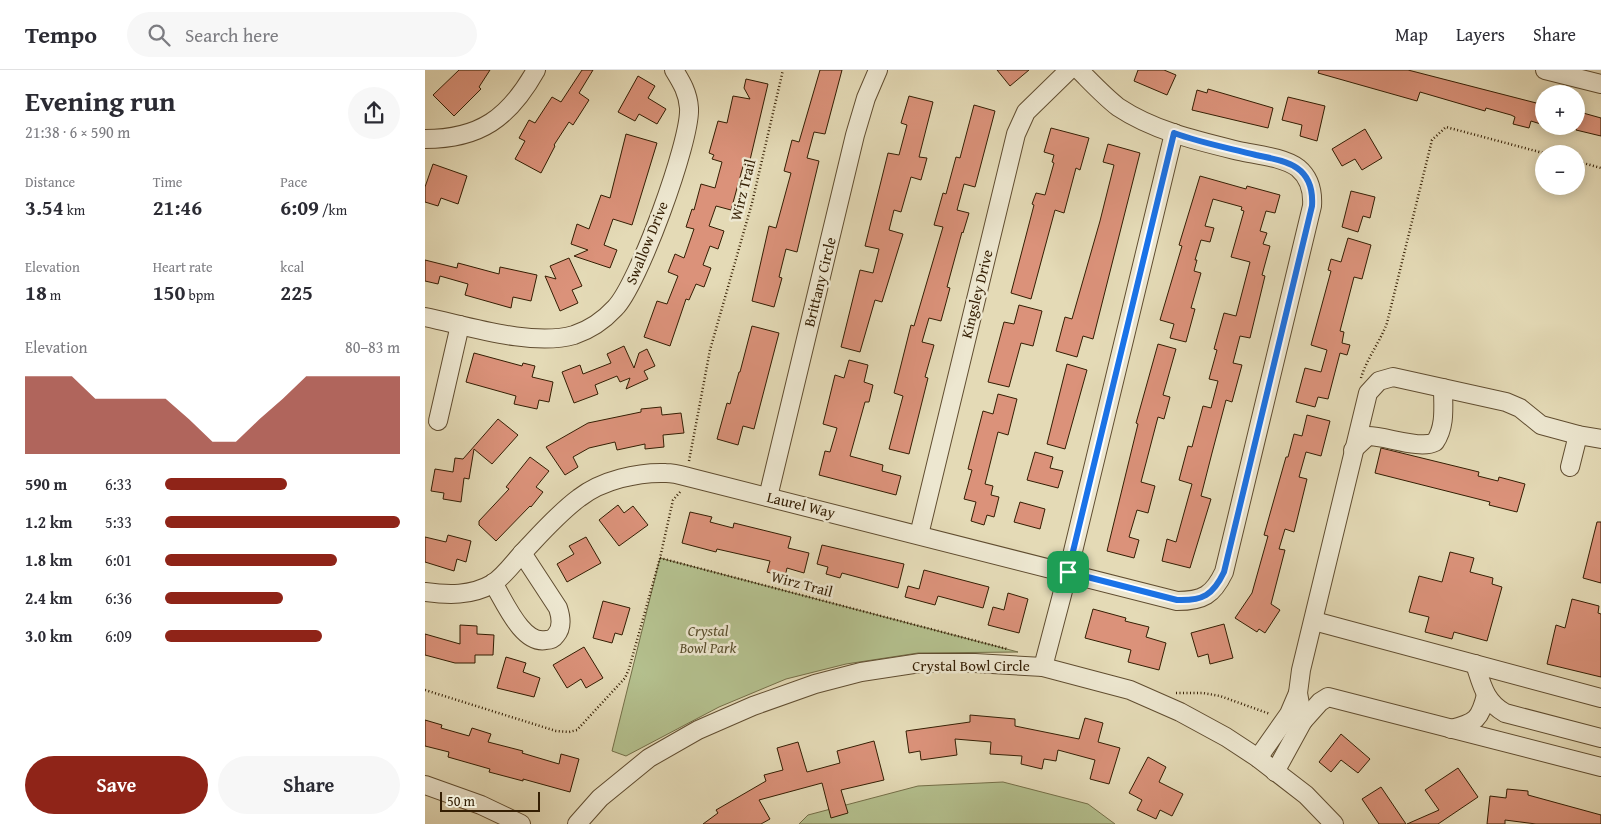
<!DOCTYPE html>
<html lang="en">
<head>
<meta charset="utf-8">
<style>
  :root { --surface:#fff; --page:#f7f7f7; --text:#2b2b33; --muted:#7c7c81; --line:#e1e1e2; --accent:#8f2418 }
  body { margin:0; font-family:"Gentium Book Plus",serif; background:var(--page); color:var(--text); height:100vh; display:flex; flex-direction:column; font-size:19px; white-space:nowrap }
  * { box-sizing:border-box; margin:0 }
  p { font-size:16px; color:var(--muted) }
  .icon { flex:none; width:28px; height:28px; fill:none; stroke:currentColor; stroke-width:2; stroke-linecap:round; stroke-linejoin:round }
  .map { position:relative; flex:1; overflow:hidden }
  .side { display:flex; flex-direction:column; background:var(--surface); width:425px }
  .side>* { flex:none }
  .tools { position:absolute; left:1110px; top:15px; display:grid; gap:10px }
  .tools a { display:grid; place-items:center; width:50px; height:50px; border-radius:50%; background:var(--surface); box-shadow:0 2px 12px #0003; font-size:25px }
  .scale { position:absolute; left:15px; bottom:12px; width:100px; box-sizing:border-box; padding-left:5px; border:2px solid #341e03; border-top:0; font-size:14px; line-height:18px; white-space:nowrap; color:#341e03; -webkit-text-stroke:4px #ede7d0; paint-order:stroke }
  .pin { position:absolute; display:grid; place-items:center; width:42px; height:42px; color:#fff; margin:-21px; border-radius:10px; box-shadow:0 2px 8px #0006 }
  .round { display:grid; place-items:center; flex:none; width:52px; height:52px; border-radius:26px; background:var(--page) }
  .summary { display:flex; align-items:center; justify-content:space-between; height:85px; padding:0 25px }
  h1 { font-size:28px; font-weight:700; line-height:38px }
  .stats { display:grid; grid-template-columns:repeat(3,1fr); gap:8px; height:85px; padding:5px 25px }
  .stats div { display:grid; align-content:center }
  .stats b { font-size:21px; font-weight:700 }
  .stats small { font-size:14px; font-weight:400 }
  .stats p { font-size:14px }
  .chart { height:140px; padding:10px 25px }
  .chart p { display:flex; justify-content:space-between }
  .chart svg { width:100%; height:90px; margin-top:5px; fill:var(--accent); opacity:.7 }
  .cta { display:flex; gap:10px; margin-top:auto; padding:10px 25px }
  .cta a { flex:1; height:58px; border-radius:30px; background:var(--accent); color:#fff; font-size:20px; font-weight:700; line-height:58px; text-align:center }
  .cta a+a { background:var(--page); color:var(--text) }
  ul { padding:0 25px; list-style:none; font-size:16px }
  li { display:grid; grid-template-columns:80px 60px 1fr; align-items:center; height:38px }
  li i { height:12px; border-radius:6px; background:var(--accent) }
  header { display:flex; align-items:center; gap:30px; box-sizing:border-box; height:70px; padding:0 25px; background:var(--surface); border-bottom:1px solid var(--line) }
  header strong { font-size:24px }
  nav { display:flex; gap:28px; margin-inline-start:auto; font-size:18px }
  .search { width:350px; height:45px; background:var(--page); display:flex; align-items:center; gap:12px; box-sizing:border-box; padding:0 18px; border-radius:28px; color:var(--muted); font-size:19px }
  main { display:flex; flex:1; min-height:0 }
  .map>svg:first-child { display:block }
  .green { fill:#b4c08e; stroke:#746f48 }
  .building { fill:#db927a; stroke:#341e03 }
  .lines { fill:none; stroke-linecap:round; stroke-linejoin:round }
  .minor-casing { stroke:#604d30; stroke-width:20 }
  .path { stroke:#341e03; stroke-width:2.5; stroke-dasharray:1 2.5; stroke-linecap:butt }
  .minor { stroke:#ede7d0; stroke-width:18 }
  .route-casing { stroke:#fff; stroke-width:10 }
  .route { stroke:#1a73e8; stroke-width:6 }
  .labels { text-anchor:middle; stroke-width:5; stroke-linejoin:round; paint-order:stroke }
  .street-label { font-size:15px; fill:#341e03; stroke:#ede7d0 }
  .park-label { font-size:15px; font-style:italic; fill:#5a4f2d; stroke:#ede7d0 }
</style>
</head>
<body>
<header>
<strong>Tempo</strong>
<div class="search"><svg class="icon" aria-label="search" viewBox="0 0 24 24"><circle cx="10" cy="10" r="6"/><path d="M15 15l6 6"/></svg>Search here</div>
<nav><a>Map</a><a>Layers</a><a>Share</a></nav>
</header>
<main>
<section class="side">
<div class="summary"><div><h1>Evening run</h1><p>21:38 · 6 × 590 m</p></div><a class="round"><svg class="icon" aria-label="share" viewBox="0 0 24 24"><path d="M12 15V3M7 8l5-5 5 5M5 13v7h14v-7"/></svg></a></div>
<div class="stats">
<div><p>Distance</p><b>3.54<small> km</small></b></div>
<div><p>Time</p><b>21:46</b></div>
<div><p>Pace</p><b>6:09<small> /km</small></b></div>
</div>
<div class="stats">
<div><p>Elevation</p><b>18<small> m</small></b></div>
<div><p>Heart rate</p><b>150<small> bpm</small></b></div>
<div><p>kcal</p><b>225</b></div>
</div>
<div class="chart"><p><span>Elevation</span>80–83 m</p>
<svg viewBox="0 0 160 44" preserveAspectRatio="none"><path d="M0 44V6L10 6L20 6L30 17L40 17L50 17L60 17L70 27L80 38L90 38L100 27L110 17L120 6L130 6L140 6L150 6L160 6V44z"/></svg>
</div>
<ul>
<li><b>590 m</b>6:33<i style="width:52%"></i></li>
<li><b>1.2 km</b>5:33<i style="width:100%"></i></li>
<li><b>1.8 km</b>6:01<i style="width:73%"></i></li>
<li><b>2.4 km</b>6:36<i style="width:50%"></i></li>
<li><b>3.0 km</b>6:09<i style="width:67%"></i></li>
</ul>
<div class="cta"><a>Save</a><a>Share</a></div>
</section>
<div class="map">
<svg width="1176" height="754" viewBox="0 0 1176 754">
  <rect width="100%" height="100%" fill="#e4dab6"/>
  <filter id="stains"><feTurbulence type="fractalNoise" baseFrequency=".004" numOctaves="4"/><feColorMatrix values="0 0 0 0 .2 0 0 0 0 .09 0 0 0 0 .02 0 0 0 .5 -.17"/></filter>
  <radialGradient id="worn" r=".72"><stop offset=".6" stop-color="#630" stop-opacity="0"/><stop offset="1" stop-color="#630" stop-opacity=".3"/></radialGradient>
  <g class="green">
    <polygon points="235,488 593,582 493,583 421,594 361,609 294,637 201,686 187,681"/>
    <polygon points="578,712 663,734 690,754 374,754 383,745 493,716"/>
  </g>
  <g class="building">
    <polygon points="34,0 65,0 54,17 56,19 29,46 8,25"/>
    <polygon points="157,0 168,0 154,23 164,30 148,55 144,52 129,75 130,76 116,103 90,89 100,71 94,68 104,50 110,53 127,27 136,32"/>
    <polygon points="395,0 417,0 400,64 389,62 382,88 394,91 372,182 361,179 354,207 357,208 349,237 327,231 344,156 351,158 366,103 359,101 367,70 374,72"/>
    <polygon points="572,0 604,0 585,16"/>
    <polygon points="713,0 739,0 751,5 742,25 709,11"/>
    <polygon points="894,0 983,0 1119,35 1119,55 1106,51 1104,58 1088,54 1090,47 1086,45 1061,38 1060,41 995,22 992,31 893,3"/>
    <polygon points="213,6 230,16 223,28 241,39 232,54 214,44 210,51 193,42"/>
    <polygon points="321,9 343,14 325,90 320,89 306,140 291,136 284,156 299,161 293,179 285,176 278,195 286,198 279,217 271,214 264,230 261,229 245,276 219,267 232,231 242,234 253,206 243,202 250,184 259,188 269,159 261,157 267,139 269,140 276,114 290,118 297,92 287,89 289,85 284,83 293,51 302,53 308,26 325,29 319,18"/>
    <polygon points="783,19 848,38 843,58 767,40 772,20 782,23"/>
    <polygon points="484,26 508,32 494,87 502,88 496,110 486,107 476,142 469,140 464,160 478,164 457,232 450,230 435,282 416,277 435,200 448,203 454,179 440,176 463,83 474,85 482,55 476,53"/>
    <polygon points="863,27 900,36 892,71 875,66 877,55 857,50"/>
    <polygon points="549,35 570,41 550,117 539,114 532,140 544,143 538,163 537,162 522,217 525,218 516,251 504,248 497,272 509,275 500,307 503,308 484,384 464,379 478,326 469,323 486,255 489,256 518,157 509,155 518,123 521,124 531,87 535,88"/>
    <polygon points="1151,41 1176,48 1176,66 1151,60"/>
    <polygon points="626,58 664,68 655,100 651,98 639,143 630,140 606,229 586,223 609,135 607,134 611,123 620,125 629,93 627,92 629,85 619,82"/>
    <polygon points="940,59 957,88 937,100 930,89 917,96 907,79"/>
    <polygon points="201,64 232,73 207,155 188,149 179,175 192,180 185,198 149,186 163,180 146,174 152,154 164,159 176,125 185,128"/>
    <polygon points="683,74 715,83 668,269 658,266 652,287 631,281 640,247 647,249 675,151 689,95 678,92"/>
    <polygon points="8,94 42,106 33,134 16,128 13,136 0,132 0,117"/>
    <polygon points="775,106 821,119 822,116 855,125 850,143 841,141 835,161 842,163 838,174 845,176 837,205 840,206 825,268 815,266 808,293 817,295 807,332 801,330 787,383 776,426 786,429 765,498 737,491 742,469 751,472 767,414 754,410 763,376 767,377 778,336 786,338 793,311 784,309 792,280 789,279 799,243 811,246 825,192 806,187 819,141 816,140 817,137 788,129 780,156 789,158 785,172 776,170 770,190 772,190 769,201 776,203 766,238 770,239 761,272 745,268 749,254 735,250 757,176 754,175"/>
    <polygon points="926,121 950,127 945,148 938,146 933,162 917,157"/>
    <polygon points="923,168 946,175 937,209 929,207 915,261 919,262 917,273 925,275 922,285 915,283 903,329 893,327 890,337 871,332 880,298 896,302 902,280 886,275 906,201 903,200 906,189 916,192"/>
    <polygon points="144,188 157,216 147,220 153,233 135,241 120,206 131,209 125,196"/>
    <polygon points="0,190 32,198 33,193 74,204 75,197 112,205 106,231 88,227 86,238 40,225 43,214 15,206 13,214 0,211"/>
    <polygon points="594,235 617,241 608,276 596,273 584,317 563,312 579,252 589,254"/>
    <polygon points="327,256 354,263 329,359 318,356 313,375 292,369 302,333 305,334 314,302 315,302"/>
    <polygon points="733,274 751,279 738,325 745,327 739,349 733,347 716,412 730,416 723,443 712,440 704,467 714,470 709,488 682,481 713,354 711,353"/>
    <polygon points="199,276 209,298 214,283 222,279 230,296 219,301 223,309 201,319 205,308 195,312 192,306 170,315 173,324 149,333 137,302 155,295 158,304 186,293 182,284"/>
    <polygon points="49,283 97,296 98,293 110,296 107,307 128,312 124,332 114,330 112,339 89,334 91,326 41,312"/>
    <polygon points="424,290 443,295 439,312 448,315 444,332 440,332 425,386 458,395 457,401 476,406 471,425 394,405 400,381 405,382 412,358 398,354 410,305 419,308"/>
    <polygon points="642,294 662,300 640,379 622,374"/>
    <polygon points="573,324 592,329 583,365 573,362 560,414 568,416 566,425 574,427 569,447 562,445 559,455 546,451 551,432 539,429 547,400 543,399 558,341 568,344"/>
    <polygon points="236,337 237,345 256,343 259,363 238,365 239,377 220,379 220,374 192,380 190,372 164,378 148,387 153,397 140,405 121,377 163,353 216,342 216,339"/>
    <polygon points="882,345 905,351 896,386 881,382 874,407 882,409 869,462 860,459 854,479 860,480 846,534 855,540 840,563 834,559 832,562 810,548 827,523 843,466 839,465 861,387 863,387 869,364 877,366"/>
    <polygon points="73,349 93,365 67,394 49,379 44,409 39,408 36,432 18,429 19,423 6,421 10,399 28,402 30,388 38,389"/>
    <polygon points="956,378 1054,402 1053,406 1073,411 1074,407 1100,414 1092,442 1064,435 1065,432 950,403"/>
    <polygon points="610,382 628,387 625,398 638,401 633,418 602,410"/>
    <polygon points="105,387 124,401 111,417 118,422 106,437 105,436 71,471 54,455 54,451 84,419 81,417"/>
    <polygon points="595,432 620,439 615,459 589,452"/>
    <polygon points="193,435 199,443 208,436 223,455 194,476 174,450"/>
    <polygon points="265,442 287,447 285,452 308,458 309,453 366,467 363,478 384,483 379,503 362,498 360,507 342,502 345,491 292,479 291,482 257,473"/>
    <polygon points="1172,452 1176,452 1176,513 1158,508"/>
    <polygon points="23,465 46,471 41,492 32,489 29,501 0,492 0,467 21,472"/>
    <polygon points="161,467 176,493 142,512 132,494 149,484 144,476"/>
    <polygon points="397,475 479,494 473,518 417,503 415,508 401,504 403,497 392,494"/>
    <polygon points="1025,482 1049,488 1045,502 1068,508 1067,514 1077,517 1062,571 1029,562 1027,569 1000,562 1004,547 984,542 994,506 1017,512"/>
    <polygon points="499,500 564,517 558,538 513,526 510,535 480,527 483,516 494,519"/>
    <polygon points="583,523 603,529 594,563 563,555 568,537 579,540"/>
    <polygon points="1147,529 1174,536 1173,543 1176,544 1176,607 1122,594 1131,555 1140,558"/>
    <polygon points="178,531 205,538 197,565 190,563 187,573 168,568"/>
    <polygon points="668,539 701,548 700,551 724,557 721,567 741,573 734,600 703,592 706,580 660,568"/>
    <polygon points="799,554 808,588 785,594 783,584 773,587 766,563"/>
    <polygon points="35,555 52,556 52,564 69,565 68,585 50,585 50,593 30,593 0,585 0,564 35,574"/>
    <polygon points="159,577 178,608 161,618 156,609 142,618 128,595"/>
    <polygon points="81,587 101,593 98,602 115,608 109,627 72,618"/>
    <polygon points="545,645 590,649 590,656 654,669 660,648 678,653 673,672 695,678 684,714 665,709 670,690 633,680 631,691 619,689 617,699 596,694 597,686 565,684 566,672 530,669 532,685 496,690 495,681 484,683 481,661 545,652"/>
    <polygon points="0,650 17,655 16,658 44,666 47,658 66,664 63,672 98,681 97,683 134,694 136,684 154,689 145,722 98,709 98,711 64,702 65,699 23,687 24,682 0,676"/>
    <polygon points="916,664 945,689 933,703 916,690 906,702 894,692"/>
    <polygon points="449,671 459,710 416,720 423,743 406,748 397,713 334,730 345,749 336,754 278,754 293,743 291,740 341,711 339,705 358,700 352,678 373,672 382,702 415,693 412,681"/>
    <polygon points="723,687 741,697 734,712 758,724 747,746 735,740 731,749 712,740 717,730 704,723"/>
    <polygon points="1033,698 1053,727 1013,754 982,754 1014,740 1000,720"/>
    <polygon points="956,717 981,754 954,754 937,729"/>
    <polygon points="1082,719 1103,721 1103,725 1176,745 1176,754 1111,754 1080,750 1080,754 1062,754 1065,726 1081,728"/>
  </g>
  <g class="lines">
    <g class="minor-casing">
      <g id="minor">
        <polyline points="1120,0 1176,14"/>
        <path d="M0,69C55,69 84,48 111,0"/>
        <path d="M0,247C43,256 107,277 149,265C164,260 179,250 190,238C213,215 266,71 264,38C263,23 257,13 249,0"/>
        <polyline points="13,351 35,255"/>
        <polyline points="1153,365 1176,369"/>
        <path d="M928,380L943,366C961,366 995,380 1010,372C1021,356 1018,336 1018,318"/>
        <polyline points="343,427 430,65 441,28 453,0"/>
        <polyline points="494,465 591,64 601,42 644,0"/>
        <path d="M68,513C79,530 97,575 121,570C125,570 129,568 131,565C138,557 136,547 133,538L97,483"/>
        <path d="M0,522C23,525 46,526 67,514C80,506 91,489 102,478C118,461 135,442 154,428C177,410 213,402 241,403C250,403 259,406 267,408L752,531C778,531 788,525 799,502L887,136C888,121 885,108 873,98C858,87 832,85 814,81C773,71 729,61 693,37C679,26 667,13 654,0"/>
        <polyline points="889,551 1176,628"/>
        <path d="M1050,594C1057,615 1060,632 1080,643L1176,668"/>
        <polyline points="618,597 643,502 749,63"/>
        <polyline points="878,651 895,632 903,627 1176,697"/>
        <path d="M1026,659C1051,653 1055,649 1061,625"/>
        <polyline points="833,688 864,644 873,623"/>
        <polyline points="850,702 878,651 873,623 876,600 943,323 954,311 968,307 1081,332 1095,338 1116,355 1153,365 1145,397"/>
        <polyline points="0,715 56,735 96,754"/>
        <polyline points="152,754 175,728 224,688 273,660 328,636 390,614 436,602 495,593 550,593 618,597 705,620 755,642 801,667 833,688 881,725 909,754"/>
      </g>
    </g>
    <g class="path">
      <polyline points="1151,91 1176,98"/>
      <path d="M936,308C942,288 955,272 962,253L1007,70L1021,57L1122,84"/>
      <polyline points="264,391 285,280 327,133 358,0"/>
      <polyline points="235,488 582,579"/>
      <polyline points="0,620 131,661 144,662 152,660 200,608 204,599 235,488 248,430 256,421"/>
      <polyline points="751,623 778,623 795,626 845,644"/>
    </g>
    <use href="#minor" class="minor"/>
  </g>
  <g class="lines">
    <g class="route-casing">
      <path id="route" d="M749,63C776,73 804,78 831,85C844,88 861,90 872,98C885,107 888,121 887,136L799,502C788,525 778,531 752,530L643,502Z"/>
    </g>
    <use href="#route" class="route"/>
  </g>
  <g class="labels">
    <g class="street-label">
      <text transform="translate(318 120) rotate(-76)" y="5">Wirz Trail</text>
      <text transform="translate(222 173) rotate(-68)" y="5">Swallow Drive</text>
      <text transform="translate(395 212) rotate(-76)" y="5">Brittany Circle</text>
      <text transform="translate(552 224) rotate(-76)" y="5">Kingsley Drive</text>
      <text transform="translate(376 435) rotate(14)" y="5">Laurel Way</text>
      <text transform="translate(377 514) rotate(15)" y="5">Wirz Trail</text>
      <text x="546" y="601">Crystal Bowl Circle</text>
    </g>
    <g class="park-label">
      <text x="283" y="566">Crystal<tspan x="283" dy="17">Bowl Park</tspan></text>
    </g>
  </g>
  <rect width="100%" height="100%" filter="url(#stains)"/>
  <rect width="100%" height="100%" fill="url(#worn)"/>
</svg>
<div class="tools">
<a>+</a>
<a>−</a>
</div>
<div class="scale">50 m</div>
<div class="pin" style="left:643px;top:502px;background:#1e9e55"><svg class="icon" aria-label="arrive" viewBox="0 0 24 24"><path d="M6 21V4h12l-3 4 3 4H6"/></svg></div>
</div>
</main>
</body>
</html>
